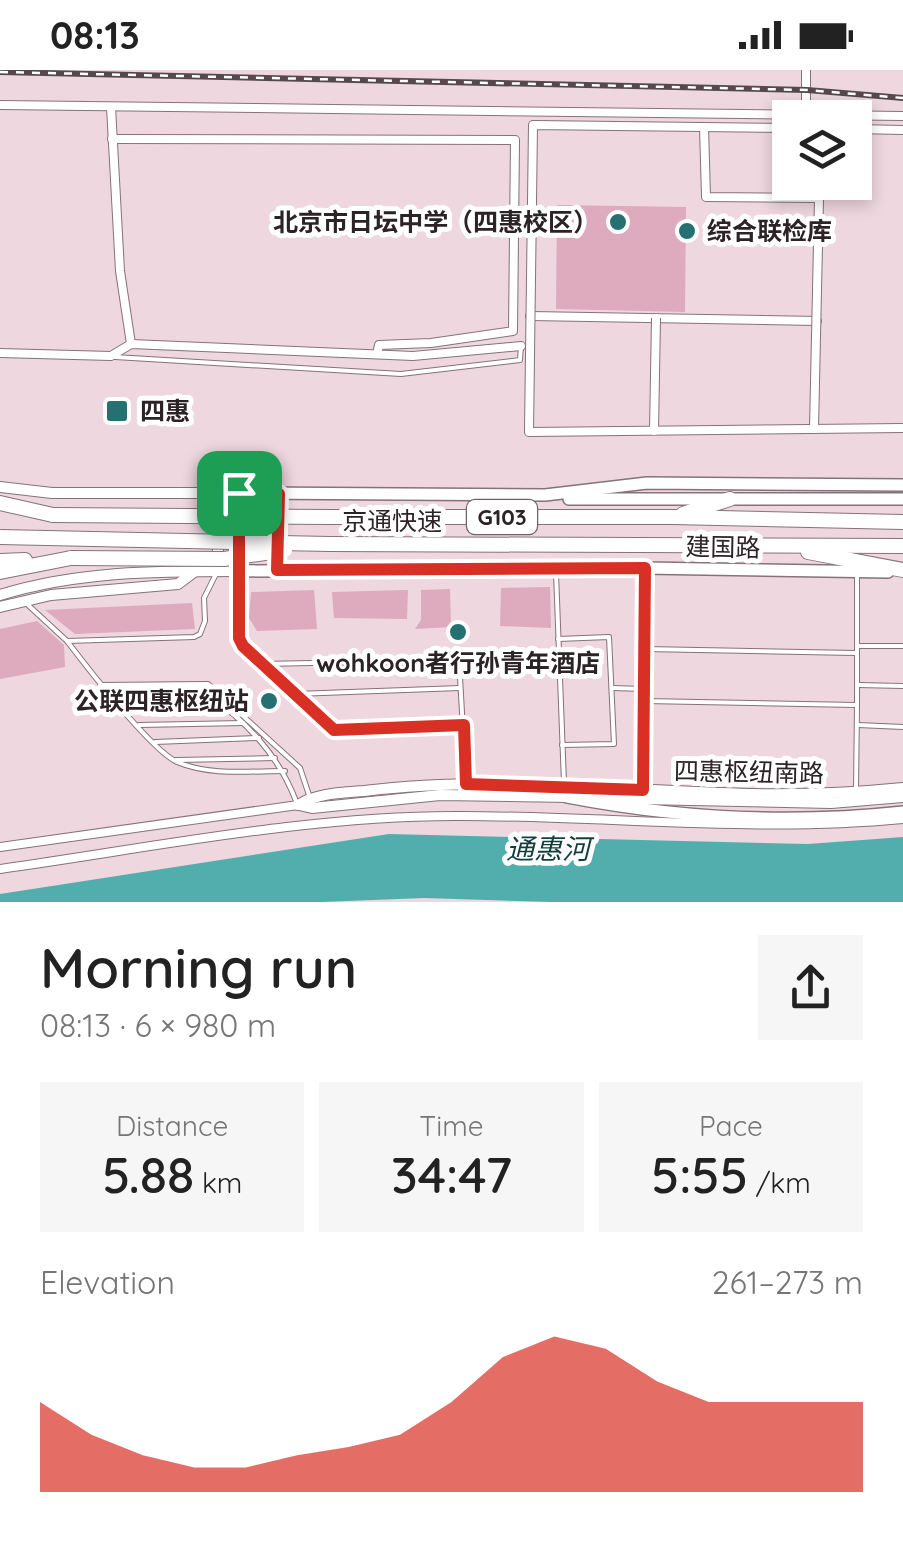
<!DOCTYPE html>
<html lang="en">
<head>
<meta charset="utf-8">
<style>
  :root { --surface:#fff; --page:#f6f6f6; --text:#222; --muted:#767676; --accent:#d93025 }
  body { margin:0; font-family:Quicksand,"Noto Sans SC",sans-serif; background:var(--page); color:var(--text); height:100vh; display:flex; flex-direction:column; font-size:38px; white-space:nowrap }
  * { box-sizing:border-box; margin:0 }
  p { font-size:32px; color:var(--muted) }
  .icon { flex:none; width:55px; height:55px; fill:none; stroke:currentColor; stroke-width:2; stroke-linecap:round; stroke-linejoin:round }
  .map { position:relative; height:832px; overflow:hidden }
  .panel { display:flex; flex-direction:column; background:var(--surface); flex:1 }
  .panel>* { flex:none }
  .fabs { position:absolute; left:772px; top:30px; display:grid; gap:20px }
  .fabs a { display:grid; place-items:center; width:100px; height:100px; border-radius:0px; background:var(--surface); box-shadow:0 5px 15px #0003; font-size:50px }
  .pin { position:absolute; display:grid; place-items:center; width:85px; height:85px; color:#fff; margin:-42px; border-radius:20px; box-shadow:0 5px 15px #0006 }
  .round { display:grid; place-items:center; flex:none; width:105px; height:105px; border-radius:0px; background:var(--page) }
  .overview { display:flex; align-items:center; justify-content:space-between; height:170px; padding:0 40px }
  h1 { font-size:55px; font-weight:600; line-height:75px }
  .stats { display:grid; grid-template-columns:repeat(3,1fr); gap:15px; height:170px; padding:10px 40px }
  .stats div { display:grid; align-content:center; border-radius:0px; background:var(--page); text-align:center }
  .stats b { font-size:50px; font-weight:600 }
  .stats small { font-size:28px; font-weight:400 }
  .stats p { font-size:28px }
  .chart { height:280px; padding:20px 40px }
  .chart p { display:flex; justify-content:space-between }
  .chart svg { width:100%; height:180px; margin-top:10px; fill:var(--accent); opacity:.7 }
  .status { display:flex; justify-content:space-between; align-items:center; height:70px; padding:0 50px; background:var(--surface); direction:ltr }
  .status svg { height:28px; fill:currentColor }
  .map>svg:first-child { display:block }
  .green { fill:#deaabe }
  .water { fill:#52aead }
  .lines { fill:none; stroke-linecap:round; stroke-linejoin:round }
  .service-casing { stroke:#867279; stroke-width:6 }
  .minor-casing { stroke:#867279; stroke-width:10 }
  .tertiary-casing { stroke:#867279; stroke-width:12 }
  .secondary-casing { stroke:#867279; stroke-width:14 }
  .motorway-casing { stroke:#867279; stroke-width:16 }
  .service { stroke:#fff; stroke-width:4 }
  .minor { stroke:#fff; stroke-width:8 }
  .tertiary { stroke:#fff; stroke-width:10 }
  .secondary { stroke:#fff; stroke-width:11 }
  .motorway { stroke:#fff; stroke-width:14 }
  .rail-casing { stroke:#55494d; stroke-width:6 }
  .rail { stroke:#fff; stroke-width:2.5; stroke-dasharray:8; stroke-linecap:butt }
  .minor-bridge-casing { stroke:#867279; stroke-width:10; stroke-linecap:butt }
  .motorway-bridge-casing { stroke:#867279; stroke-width:16; stroke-linecap:butt }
  .minor-bridge { stroke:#fff; stroke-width:8 }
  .motorway-bridge { stroke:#fff; stroke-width:14 }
  .route-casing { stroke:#fff; stroke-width:20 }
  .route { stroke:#d93025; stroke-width:12 }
  .poi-dot { fill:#257070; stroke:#fff; stroke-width:4 }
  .labels { text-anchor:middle; stroke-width:10; stroke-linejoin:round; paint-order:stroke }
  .shield { fill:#fff; stroke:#6b6568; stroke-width:2.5 }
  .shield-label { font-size:22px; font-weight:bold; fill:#2c2327 }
  .poi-label { font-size:25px; font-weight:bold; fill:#2c2327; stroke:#fff; text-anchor:end }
  .street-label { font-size:25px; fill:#2c2327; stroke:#fff }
  .water-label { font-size:28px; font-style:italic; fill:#133e3e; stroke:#fff }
</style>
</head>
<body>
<div class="status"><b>08:13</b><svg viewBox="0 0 49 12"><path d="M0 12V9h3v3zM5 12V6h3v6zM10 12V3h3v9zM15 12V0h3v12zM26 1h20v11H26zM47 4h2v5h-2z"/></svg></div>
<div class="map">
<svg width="903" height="832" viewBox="0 0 903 832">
  <rect width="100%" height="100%" fill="#eed7df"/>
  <g class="green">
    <polygon points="557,135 686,137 685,242 556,239"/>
    <polygon points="550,517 551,558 500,556 501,518"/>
    <polygon points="450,519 451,557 415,559 421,550 421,520"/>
    <polygon points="314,520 317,559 257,561 249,548 251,522"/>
    <polygon points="408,520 407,549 334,548 332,522"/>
    <polygon points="192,533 195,559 75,564 45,540"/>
    <polygon points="37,551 64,575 65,597 0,609 0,559"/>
  </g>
  <polygon class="water" points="389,764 808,774 903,767 903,832 551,832 424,828 322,832 0,832 0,824"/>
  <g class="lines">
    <g class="service-casing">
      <g id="service">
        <polyline points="115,287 401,304 520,290 521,276"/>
        <polyline points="251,418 251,388"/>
        <polyline points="645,502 645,631 857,635 857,505"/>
        <polyline points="556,503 564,713"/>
        <polyline points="238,505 237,558 243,576 334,660 464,655"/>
        <polyline points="28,535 67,571 194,567 200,564 205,551 204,528 216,504"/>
        <polyline points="558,569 609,567 614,674 562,675"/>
        <path d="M67,571C86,596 151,680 177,692C210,706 250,701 285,701"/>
        <polyline points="858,576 903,576"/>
        <polyline points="645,579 855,583"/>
        <polyline points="262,594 459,590 466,712"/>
        <polyline points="100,615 208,614 300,698 310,728"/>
        <polyline points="858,615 903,616"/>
        <polyline points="612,618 645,619"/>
        <path d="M110,622H205C246,651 278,684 296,731"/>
        <polyline points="295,624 460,618"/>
        <polyline points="125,640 224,636"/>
        <polyline points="139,655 243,653"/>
        <polyline points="858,655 903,657"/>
        <polyline points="155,672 259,668"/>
        <polyline points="176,690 275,688"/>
        <polyline points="643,716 645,631"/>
        <polyline points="856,720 857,635"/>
      </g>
    </g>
    <g class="minor-casing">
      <g id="minor">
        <polyline points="806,0 806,44"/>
        <polyline points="0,35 903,46"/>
        <polyline points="111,37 120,201 131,274"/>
        <polyline points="855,59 903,60"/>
        <polyline points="112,69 515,70 513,261 431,273 379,275 377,284"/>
        <polyline points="530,246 817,251"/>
        <polyline points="0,283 111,286 131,274 413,286 521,276"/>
        <polyline points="0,777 298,735"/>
        <path d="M0,799C150,778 310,745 461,746C609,746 756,763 903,749"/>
      </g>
    </g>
    <g class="tertiary-casing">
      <g id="tertiary">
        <polyline points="0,417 52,423 239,423 238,475"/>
        <polyline points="218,495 218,423"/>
        <polyline points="277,500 279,424"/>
        <path d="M0,525C78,501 156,501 238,501V492"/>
        <polyline points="0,537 51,525 178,514 194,502"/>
        <polyline points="593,728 831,733 903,727"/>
        <path d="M298,735C317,723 342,723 364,721C492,705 623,721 751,724C802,725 852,723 903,718"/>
        <polyline points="299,735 312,738 440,725 571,727"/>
      </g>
    </g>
    <g class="secondary-casing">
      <g id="secondary">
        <polyline points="239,423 545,425 647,413 903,415"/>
        <polyline points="569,429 903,429"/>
        <polyline points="238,501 645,498 888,502"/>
        <path d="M567,727C676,748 792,754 903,742"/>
      </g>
    </g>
    <g class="motorway-casing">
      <g id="motorway">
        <polyline points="0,433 53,445"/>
        <polyline points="683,444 730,429"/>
        <polyline points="331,447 673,447 903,452"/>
        <polyline points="330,474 903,476"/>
        <polyline points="808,482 903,500"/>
        <polyline points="0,491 25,490"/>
        <polyline points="0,502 71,488"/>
      </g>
    </g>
    <use href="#service" class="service"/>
    <use href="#minor" class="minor"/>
    <use href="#tertiary" class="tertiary"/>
    <use href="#secondary" class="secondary"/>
    <use href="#motorway" class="motorway"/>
    <g class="rail-casing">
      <polyline id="rail" points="0,2 807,20 903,28"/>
    </g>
    <use href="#rail" class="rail"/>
    <g class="minor-bridge-casing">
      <g id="minor-bridge">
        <polyline points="704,57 706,127 819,128 814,359"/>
        <polyline points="790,58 533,55 529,362 903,358"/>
        <polyline points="654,361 656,248"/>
      </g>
    </g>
    <g class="motorway-bridge-casing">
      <g id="motorway-bridge">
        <polyline points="53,445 331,447"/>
        <polyline points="0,467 330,474"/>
        <polyline points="71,488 224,489 285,480"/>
      </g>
    </g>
    <use href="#minor-bridge" class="minor-bridge"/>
    <use href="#motorway-bridge" class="motorway-bridge"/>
  </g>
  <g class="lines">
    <g class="route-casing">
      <polygon id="route" points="239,423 279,424 277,500 645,498 643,720 466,714 464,655 334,660 243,576 239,568"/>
    </g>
    <use href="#route" class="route"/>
  </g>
  <g class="poi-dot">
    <circle cx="618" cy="152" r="10"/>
    <circle cx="687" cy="161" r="10"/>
    <rect x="105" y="329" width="24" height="24" rx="5"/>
    <circle cx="458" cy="562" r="10"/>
    <circle cx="269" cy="631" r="10"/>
  </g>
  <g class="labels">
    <rect class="shield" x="467" y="430" width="70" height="34" rx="8"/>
    <g class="shield-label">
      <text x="502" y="455">G103</text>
    </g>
    <g class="poi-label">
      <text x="598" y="161">北京市日坛中学（四惠校区）</text>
      <text x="707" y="170" text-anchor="start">综合联检库</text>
      <text x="140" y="350" text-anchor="start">四惠</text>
      <text x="458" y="602" text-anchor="middle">wohkoon者行孙青年酒店</text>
      <text x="249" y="640">公联四惠枢纽站</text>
    </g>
    <g class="street-label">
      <text x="392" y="460">京通快速</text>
      <text transform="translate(723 477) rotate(1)" y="9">建国路</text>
      <text transform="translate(749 702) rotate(1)" y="9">四惠枢纽南路</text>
    </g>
    <g class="water-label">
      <text x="548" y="789">通惠河</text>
    </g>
  </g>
</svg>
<div class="fabs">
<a><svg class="icon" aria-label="layers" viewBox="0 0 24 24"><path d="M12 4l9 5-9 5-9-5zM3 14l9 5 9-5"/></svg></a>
</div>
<div class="pin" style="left:239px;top:423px;background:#1e9e55"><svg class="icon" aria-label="arrive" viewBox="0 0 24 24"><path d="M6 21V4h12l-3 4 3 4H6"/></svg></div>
</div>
<section class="panel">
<div class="overview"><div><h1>Morning run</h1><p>08:13 · 6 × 980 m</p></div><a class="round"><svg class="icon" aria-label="share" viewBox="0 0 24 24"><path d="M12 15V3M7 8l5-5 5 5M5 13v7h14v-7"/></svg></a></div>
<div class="stats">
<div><p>Distance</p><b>5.88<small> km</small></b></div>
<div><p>Time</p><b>34:47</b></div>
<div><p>Pace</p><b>5:55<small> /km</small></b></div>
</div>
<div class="chart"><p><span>Elevation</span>261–273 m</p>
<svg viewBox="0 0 160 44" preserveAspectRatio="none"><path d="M0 44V22L10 30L20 35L30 38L40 38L50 35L60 33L70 30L80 22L90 11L100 6L110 9L120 17L130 22L140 22L150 22L160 22V44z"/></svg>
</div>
</section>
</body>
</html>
